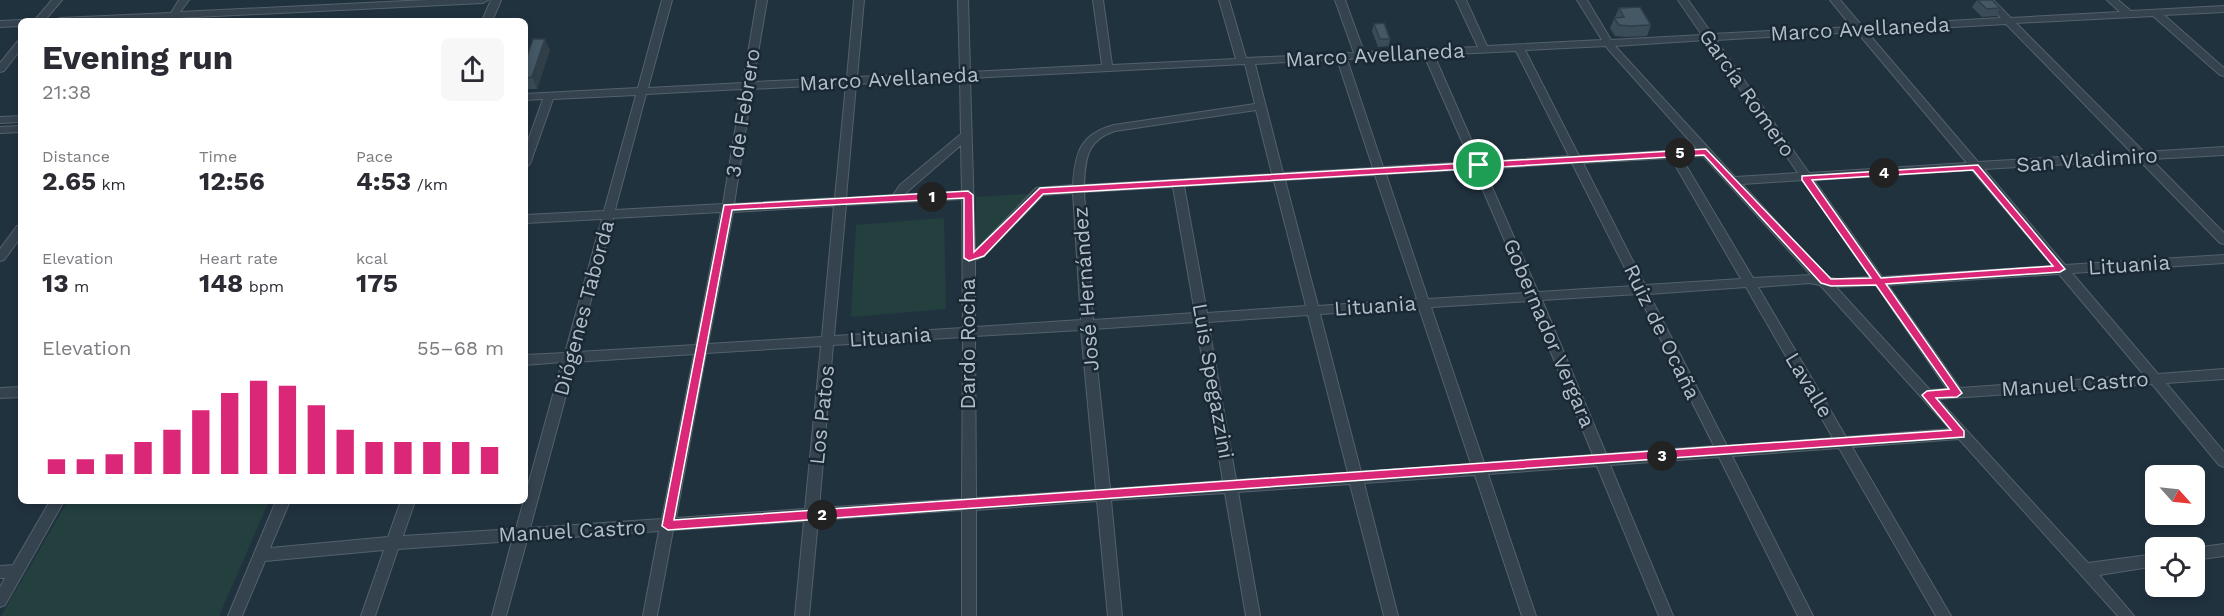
<!DOCTYPE html>
<html lang="en">
<head>
<meta charset="utf-8">
<style>
  :root { --surface:#fff; --page:#f7f7f7; --text:#2b2b33; --muted:#7c7c81; --accent:#db2777 }
  body { margin:0; font-family:"Work Sans",sans-serif; background:var(--page); color:var(--text); height:100vh; display:flex; flex-direction:column; font-size:22px; white-space:nowrap }
  * { box-sizing:border-box; margin:0 }
  p { font-size:20px; color:var(--muted) }
  .icon { flex:none; width:33px; height:33px; fill:none; stroke:currentColor; stroke-width:2; stroke-linecap:round; stroke-linejoin:round }
  .map { position:relative; flex:1; overflow:hidden }
  .sheet { position:absolute; left:18px; top:18px; width:510px; height:486px; display:flex; flex-direction:column; background:var(--surface); border-radius:9px; box-shadow:0 3px 9px #0003 }
  .sheet>* { flex:none }
  .needle { width:39px; rotate:117deg }
  .fabs { position:absolute; left:2145px; top:465px; display:grid; gap:12px }
  .fabs a { display:grid; place-items:center; width:60px; height:60px; border-radius:9px; background:var(--surface); box-shadow:0 3px 9px #0003; font-size:30px }
  .pin { position:absolute; display:grid; place-items:center; width:51px; height:51px; color:#fff; margin:-26px; border:3px solid #fff; border-radius:50%; box-shadow:0 2px 6px #0007 }
  .km { position:absolute; width:30px; height:30px; margin:-15px; border-radius:50%; background:#222; color:#fff; font-size:16px; line-height:30px; text-align:center }
  .round { display:grid; place-items:center; flex:none; width:63px; height:63px; border-radius:9px; background:var(--page) }
  .headline { display:flex; align-items:center; justify-content:space-between; height:102px; padding:0 24px }
  h1 { font-size:33px; font-weight:700; line-height:45px }
  .stats { display:grid; grid-template-columns:repeat(3,1fr); gap:9px; height:102px; padding:6px 24px }
  .stats div { display:grid; align-content:center }
  .stats b { font-size:26px; font-weight:700 }
  .stats small { font-size:16px; font-weight:400 }
  .stats p { font-size:16px }
  .chart { height:168px; padding:12px 24px }
  .chart p { display:flex; justify-content:space-between }
  .chart svg { width:100%; height:108px; margin-top:6px; stroke:var(--accent); stroke-width:6 }
  .map>svg:first-child { display:block }
  .green { fill:#23403f }
  .lines { fill:none; stroke-linecap:round; stroke-linejoin:round }
  .minor-casing { stroke:#53616c; stroke-width:2 }
  .minor { fill:#35434f; fill-rule:evenodd }
  .wall { fill:#3a4c57 }
  .shaded-wall { fill:#303e47 }
  .building { fill:#445865; stroke:#303e47; stroke-width:1.5 }
  .route { fill:#db2777; stroke:#fff; stroke-width:1.5; fill-rule:evenodd }
  .labels { text-anchor:middle; stroke-width:5; stroke-linejoin:round; paint-order:stroke }
  .street-label { font-size:21px; fill:#b0beca; stroke:#1a2833 }
</style>
</head>
<body>
<div class="map">
<svg width="2224" height="616" viewBox="0 0 2224 616">
  <rect width="100%" height="100%" fill="#21323f"/>
  <g class="green">
    <polygon points="1026,194 1029,197 980,248 976,247 976,197"/>
    <polygon points="944,218 946,309 851,317 856,225"/>
    <polygon points="68,501 269,501 219,616 1,616"/>
  </g>
  <g class="lines">
    <g class="minor-casing">
      <g id="minor">
        <polygon points="52,0 62,0 44,21 34,21"/>
        <polygon points="179,0 189,0 180,12 427,0 488,0 483,3 176,18 174,21 168,21 167,19 55,21 60,18 171,13"/>
        <polygon points="491,0 501,0 492,21 482,21"/>
        <path d="M662,0H672L648,88L743,83L757,0H767L753,82L847,78L854,0H864L857,77L960,72L958,0H968L970,72L1102,65L1093,0H1103L1112,65L1236,59L1219,0H1229L1246,58L1354,53L1335,0H1345L1364,52L1478,47L1456,0H1466L1487,46L1602,40L1577,0H1587L1611,40L1702,35L1678,0H1688L1712,34L1852,27L1830,0H1840L1862,26L2001,18L1983,0H1993L2011,18L2120,12L2107,0H2118L2131,11L2224,6V12L2164,15L2224,68V76L2220,75L2153,16L2016,23L2144,152L2224,147V155L2151,159L2224,233V244L2220,243L2139,160L1984,169L2065,265L2224,255V263L2072,273L2158,374L2224,369V379L2166,383L2224,452V467L2219,465L2152,384L1938,399L2088,563L2156,554V566L2099,575L2134,616H2118L1959,439L1852,447L1951,616H1936L1839,448L1732,456L1813,616H1798L1719,457L1610,465L1673,616H1659L1597,466L1488,474L1536,616H1522L1475,475L1364,483L1398,616H1384L1350,484L1238,492L1260,616H1246L1225,493L1111,500L1122,616H1108L1097,501L976,510V616H962V510L818,520L809,616H795L804,521L673,530L657,616H643L659,531L527,540L506,616H492L512,541L398,549L375,616H361L384,550L265,561L242,616H228L276,501H290L270,548L388,537L401,501H415L403,536L516,529L562,362L525,365V355L565,353L602,219L525,223V215L604,211L636,95L553,99L530,164L525,168V149L543,99L525,100V94L638,88ZM2006,24L2132,153L1978,162L1867,32ZM1857,32L1967,163L1809,173L1716,40ZM1706,40L1798,173L1735,177L1615,46ZM1606,46L1608,49L1697,149L1579,156L1525,50ZM1516,51L1569,156L1481,162L1434,55ZM1424,55L1471,162L1383,167L1347,59ZM1337,59L1373,168L1283,173L1255,64ZM1245,64L1255,104L1114,125C1080,134 1075,153 1073,185L1036,188L975,251L970,78ZM960,78L961,134L900,185L893,195L846,198L856,84ZM846,84L835,198L734,204L752,89ZM742,89L723,204L615,210L646,94ZM1256,110L1272,174L1084,185C1085,159 1087,140 1115,131ZM961,145L962,192L905,195L908,191ZM1703,156L1811,275L1753,278L1681,157ZM1671,158L1741,279L1645,285L1583,163ZM1572,163L1634,286L1538,292L1484,169ZM1474,169L1527,293L1428,299L1386,174ZM1972,170L2053,266L1882,277L1814,180ZM1375,175L1417,299L1318,306L1285,180ZM1803,180L1870,277L1837,279L1827,277L1742,184ZM1274,181L1306,306L1207,313L1184,186ZM1173,187L1195,313L1093,320L1084,192ZM1073,193L1081,320L975,327V260L984,256L1043,195ZM962,199L963,328L834,336L846,205ZM834,206L822,337L708,344L733,212ZM721,212L696,345L577,352L613,218ZM2059,274L2144,375L1960,388L1888,285ZM1810,283L1820,285L1950,429L1846,437L1758,287ZM1876,285L1947,389L1930,390L1836,287ZM1746,287L1833,438L1727,446L1649,294ZM1638,294L1714,446L1606,454L1542,300ZM1530,301L1593,455L1484,463L1431,307ZM1419,308L1471,464L1361,472L1320,314ZM1308,315L1348,473L1236,480L1208,322ZM1196,322L1223,481L1110,489L1093,329ZM1081,330L1096,490L976,498L975,336ZM963,337L962,499L819,508L833,345ZM821,346L805,509L676,518L706,353ZM694,354L662,519L530,528L575,362Z"/>
        <polygon points="21,20 24,21 21,21 21,26 0,27 0,21"/>
        <polygon points="21,40 21,49 4,71 0,72 0,63 18,41"/>
        <polygon points="21,116 21,122 0,123 0,117"/>
        <polygon points="21,126 21,132 0,133 0,127"/>
        <polygon points="21,225 21,237 4,260 0,261 0,249 17,226"/>
        <polygon points="21,387 21,397 0,398 0,388"/>
        <polygon points="50,501 64,501 5,605 0,607 0,587 5,578 0,578 0,566 13,565"/>
        <polygon points="2224,544 2224,556 2194,560 2194,548"/>
      </g>
    </g>
    <use href="#minor" class="minor"/>
  </g>
  <g class="wall">
    <polygon points="1977,0 2000,8 1996,16 1982,17 1972,7"/>
    <polygon points="1619,8 1651,25 1647,36 1626,37 1615,36 1610,28"/>
    <polygon points="1374,24 1390,39 1389,46 1378,47 1372,31"/>
    <polygon points="550,50 537,89 525,89 525,62"/>
  </g>
  <polygon class="shaded-wall" points="545,39 550,50 537,89 532,77"/>
  <g class="building">
    <polygon points="1977,0 1992,0 2000,8 1987,9"/>
    <polygon points="1640,7 1651,25 1630,26 1619,25 1614,18 1624,17 1619,8"/>
    <polygon points="1384,23 1390,39 1380,39 1374,24"/>
    <polygon points="533,39 545,39 532,77 525,78 525,62"/>
  </g>
  <path class="route" d="M1706,149L1831,279L1871,278L1802,180V176L1978,165L2065,269L2060,272L1886,284L1962,393L1957,397L1936,398L1964,431V437L668,530L662,526L724,205L968,191L973,195L974,252L1040,188ZM1704,155L1821,283L1831,286L1876,285L1949,389L1927,391L1922,395L1951,430L674,520L732,210L964,198V258L969,261L984,256L1043,194ZM1973,170L2053,266L1881,278L1812,180Z"/>
  <g class="labels">
    <g class="street-label">
      <text transform="translate(1860 29) rotate(-3)" y="7">Marco Avellaneda</text>
      <text transform="translate(1375 55) rotate(-3)" y="7">Marco Avellaneda</text>
      <text transform="translate(889 79) rotate(-3)" y="7">Marco Avellaneda</text>
      <text transform="translate(1747 93) rotate(55)" y="7">García Romero</text>
      <text transform="translate(743 113) rotate(-81)" y="7">3 de Febrero</text>
      <text transform="translate(2087 160) rotate(-4)" y="7">San Vladimiro</text>
      <text transform="translate(2129 265) rotate(-4)" y="7">Lituania</text>
      <text transform="translate(1086 289) rotate(-94)" y="7">José Hernández</text>
      <text transform="translate(1375 306) rotate(-4)" y="7">Lituania</text>
      <text transform="translate(584 308) rotate(-75)" y="7">Diógenes Taborda</text>
      <text transform="translate(1662 332) rotate(64)" y="7">Ruiz de Ocaña</text>
      <text transform="translate(1549 333) rotate(67)" y="7">Gobernador Vergara</text>
      <text transform="translate(890 337) rotate(-4)" y="7">Lituania</text>
      <text transform="translate(968 344) rotate(-90)" y="7">Dardo Rocha</text>
      <text transform="translate(1213 381) rotate(80)" y="7">Luis Spegazzini</text>
      <text transform="translate(2075 384) rotate(-4)" y="7">Manuel Castro</text>
      <text transform="translate(1809 385) rotate(59)" y="7">Lavalle</text>
      <text transform="translate(822 415) rotate(-84)" y="7">Los Patos</text>
      <text transform="translate(572 531) rotate(-3)" y="7">Manuel Castro</text>
    </g>
  </g>
</svg>
<div class="fabs">
<a><svg class="needle" viewBox="-14 -14 28 28"><path d="M0-13l5 13h-10z" fill="#e53935"/><path d="M0 13l5-13h-10z" fill="#7c7c81"/></svg></a>
<a><svg class="icon" aria-label="locate" viewBox="0 0 24 24"><circle cx="12" cy="12" r="6"/><path d="M12 2v4M12 18v4M2 12h4M18 12h4"/></svg></a>
</div>
<div class="pin" style="left:1479px;top:165px;background:#1e9e55"><svg class="icon" aria-label="arrive" viewBox="0 0 24 24"><path d="M6 21V4h12l-3 4 3 4H6"/></svg></div>
<b class="km" style="left:932px;top:197px">1</b>
<b class="km" style="left:822px;top:515px">2</b>
<b class="km" style="left:1662px;top:456px">3</b>
<b class="km" style="left:1884px;top:173px">4</b>
<b class="km" style="left:1680px;top:153px">5</b>
<section class="sheet">
<div class="headline"><div><h1>Evening run</h1><p>21:38</p></div><a class="round"><svg class="icon" aria-label="share" viewBox="0 0 24 24"><path d="M12 15V3M7 8l5-5 5 5M5 13v7h14v-7"/></svg></a></div>
<div class="stats">
<div><p>Distance</p><b>2.65<small> km</small></b></div>
<div><p>Time</p><b>12:56</b></div>
<div><p>Pace</p><b>4:53<small> /km</small></b></div>
</div>
<div class="stats">
<div><p>Elevation</p><b>13<small> m</small></b></div>
<div><p>Heart rate</p><b>148<small> bpm</small></b></div>
<div><p>kcal</p><b>175</b></div>
</div>
<div class="chart"><p><span>Elevation</span>55–68 m</p>
<svg viewBox="0 0 160 44" preserveAspectRatio="none"><path d="M5 44V38M15 44V38M25 44V36M35 44V31M45 44V26M55 44V18M65 44V11M75 44V6M85 44V8M95 44V16M105 44V26M115 44V31M125 44V31M135 44V31M145 44V31M155 44V33"/></svg>
</div>
</section>
</div>
</body>
</html>
